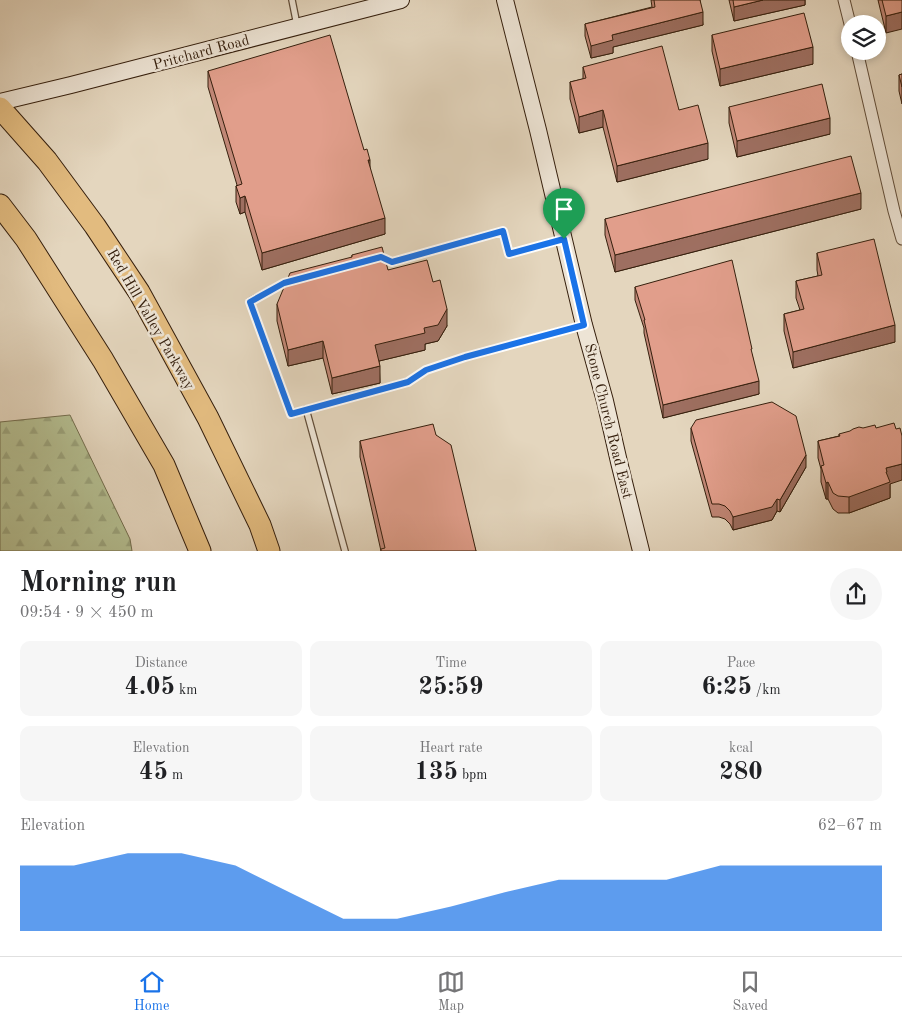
<!DOCTYPE html>
<html lang="en">
<head>
<meta charset="utf-8">
<style>
  :root { --surface:#fff; --page:#f6f6f6; --text:#202124; --muted:#757577; --line:#e0e0e0; --accent:#1a73e8 }
  body { margin:0; font-family:"Old Standard TT",serif; background:var(--page); color:var(--text); height:100vh; display:flex; flex-direction:column; font-size:19px; white-space:nowrap }
  * { box-sizing:border-box; margin:0 }
  p { font-size:16px; color:var(--muted) }
  .icon { flex:none; width:28px; height:28px; fill:none; stroke:currentColor; stroke-width:2; stroke-linecap:round; stroke-linejoin:round }
  .map { position:relative; height:551px; overflow:hidden }
  .sheet { display:flex; flex-direction:column; background:var(--surface); flex:1 }
  .sheet>* { flex:none }
  .tools { position:absolute; left:841px; top:15px; display:grid; gap:10px }
  .tools a { display:grid; place-items:center; width:45px; height:45px; border-radius:50%; background:var(--surface); box-shadow:0 2px 8px #0003; font-size:25px }
  .pin { position:absolute; display:grid; place-items:center; width:42px; height:42px; color:#fff; margin:-51px -21px; border-radius:50% 50% 50% 0; rotate:-45deg; box-shadow:0 0 5px #0007 }
  .pin .icon { rotate:45deg }
  .round { display:grid; place-items:center; flex:none; width:52px; height:52px; border-radius:26px; background:var(--page) }
  .summary { display:flex; align-items:center; justify-content:space-between; height:85px; padding:0 20px }
  h1 { font-size:28px; font-weight:800; line-height:38px }
  .figures { display:grid; grid-template-columns:repeat(3,1fr); gap:8px; height:85px; padding:5px 20px }
  .figures div { display:grid; align-content:center; border-radius:10px; background:var(--page); text-align:center }
  .figures b { font-size:25px; font-weight:800 }
  .figures small { font-size:14px; font-weight:400 }
  .figures p { font-size:14px }
  .chart { height:140px; padding:10px 20px }
  .chart p { display:flex; justify-content:space-between }
  .chart svg { width:100%; height:90px; margin-top:5px; fill:var(--accent); opacity:.7 }
  .tab-bar { display:flex; justify-content:space-around; align-items:center; height:70px; border-top:1px solid var(--line); background:var(--surface); font-size:14px; color:var(--muted) }
  .tab-bar a { display:grid; justify-items:center; gap:2px }
  .tab-bar .current { color:var(--accent) }
  .map>svg:first-child { display:block }
  .forest { fill:url(#forest-firs); stroke:#746e4f }
  .lines { fill:none; stroke-linecap:round; stroke-linejoin:round }
  .lane-casing { stroke:#614d39; stroke-width:8 }
  .street-casing { stroke:#614d39; stroke-width:13 }
  .secondary-casing { stroke:#351f0d; stroke-width:18 }
  .highway-casing { stroke:#351f0d; stroke-width:23 }
  .lane { stroke:#ede4d5; stroke-width:5.5 }
  .street { stroke:#ede4d5; stroke-width:11 }
  .secondary { stroke:#ede4d5; stroke-width:16 }
  .highway { stroke:#e2bb7f; stroke-width:21 }
  .wall { fill:#c28878; stroke:#351f0d }
  .shaded-wall { fill:#9e6f61; stroke:#351f0d }
  .building { fill:#e19e8b; stroke:#351f0d }
  .route-casing { stroke:#fff; stroke-width:10 }
  .route { stroke:#1a73e8; stroke-width:6 }
  .labels { text-anchor:middle; stroke-width:5; stroke-linejoin:round; paint-order:stroke }
  .street-label { font-size:15px; fill:#351f0d; stroke:#ede4d5 }
</style>
</head>
<body>
<div class="map">
<svg width="902" height="551" viewBox="0 0 902 551">
  <defs>
    <pattern id="forest-firs" width="22" height="20" patternUnits="userSpaceOnUse" patternTransform="scale(1.25)"><rect width="22" height="20" fill="#b4be91"/><path d="M5 1l3.5 6h-7zM16 11l3.5 6h-7z" fill="#9ba37c"/></pattern>
  </defs>
  <rect width="100%" height="100%" fill="#e4d6be"/>
  <filter id="stains"><feTurbulence type="fractalNoise" baseFrequency=".004" numOctaves="4"/><feColorMatrix values="0 0 0 0 .2 0 0 0 0 .09 0 0 0 0 .02 0 0 0 .5 -.17"/></filter>
  <radialGradient id="worn" r=".72"><stop offset=".6" stop-color="#630" stop-opacity="0"/><stop offset="1" stop-color="#630" stop-opacity=".3"/></radialGradient>
  <polygon class="forest" points="70,415 130,539 132,551 0,551 0,422"/>
  <g class="lines">
    <g class="lane-casing">
      <g id="lane">
        <polyline points="292,0 297,25"/>
        <polyline points="377,258 381,257 392,262 503,231 509,254 563,240"/>
        <polyline points="294,280 284,283 250,301 291,414 408,382 426,370 465,357 582,325"/>
        <polyline points="306,409 345,551"/>
      </g>
    </g>
    <g class="street-casing">
      <g id="street">
        <polyline points="844,0 850,24"/>
        <polyline points="857,51 894,211 902,239"/>
      </g>
    </g>
    <g class="secondary-casing">
      <g id="secondary">
        <polyline points="505,0 538,130 584,325 605,401 619,462 641,551"/>
        <polyline points="0,102 71,85 401,0"/>
      </g>
    </g>
    <g class="highway-casing">
      <g id="highway">
        <polyline points="0,108 47,161 95,226 139,292 208,418 260,525 269,551"/>
        <polyline points="0,205 26,239 103,360 164,465 200,551"/>
      </g>
    </g>
    <use href="#lane" class="lane"/>
    <use href="#street" class="street"/>
    <use href="#secondary" class="secondary"/>
    <use href="#highway" class="highway"/>
  </g>
  <g class="wall">
    <polygon points="651,0 700,0 703,25 613,47 613,53 591,58 585,36 585,24 652,7"/>
    <polygon points="729,0 805,0 805,5 734,21"/>
    <polygon points="878,0 902,0 886,33"/>
    <polygon points="712,35 813,64 720,86 712,51"/>
    <polygon points="583,67 679,110 708,159 617,182 603,127 579,133 570,99 570,82 583,79"/>
    <polygon points="208,71 364,150 370,170 385,234 262,270 245,212 240,214 236,202 236,186 237,185 208,87"/>
    <polygon points="902,74 902,104 899,91 899,75"/>
    <polygon points="729,107 830,134 737,157 729,123"/>
    <polygon points="861,209 615,272 605,235 605,219"/>
    <polygon points="817,253 895,342 793,368 784,331 784,314 800,310 796,298 796,281 818,276 817,270"/>
    <polygon points="352,255 388,270 433,282 447,326 438,341 425,344 425,350 379,361 380,383 332,394 323,358 288,366 277,321 277,304 352,257"/>
    <polygon points="635,287 752,354 759,394 663,418 644,333 644,328 635,300"/>
    <polygon points="691,428 806,467 780,512 777,511 772,520 733,530 730,524 725,519 719,517 712,517 691,441"/>
    <polygon points="839,434 890,484 890,498 849,513 838,513 833,509 828,499 826,499 821,482 821,469 818,458 818,441 839,436"/>
    <polygon points="436,435 476,551 381,551 360,457 360,441"/>
  </g>
  <g class="shaded-wall">
    <polygon points="763,0 805,0 805,5 734,21 734,7"/>
    <polygon points="703,12 703,25 613,47 613,53 591,58 591,46 612,35"/>
    <polygon points="902,12 902,29 886,33 886,16"/>
    <polygon points="813,47 813,64 720,86 720,69"/>
    <polygon points="603,110 603,127 579,133 579,117"/>
    <polygon points="830,118 830,134 737,157 737,141"/>
    <polygon points="708,143 708,159 617,182 617,166"/>
    <polygon points="368,160 370,160 370,176"/>
    <polygon points="861,193 861,209 615,272 615,255"/>
    <polygon points="245,196 245,212 240,214 240,198"/>
    <polygon points="385,218 385,234 262,270 262,253"/>
    <polygon points="447,309 447,326 438,341 425,344 425,350 375,362 375,345"/>
    <polygon points="895,325 895,342 793,368 793,352"/>
    <polygon points="323,341 323,358 288,366 288,350"/>
    <polygon points="380,366 380,383 332,394 332,378"/>
    <polygon points="759,381 759,394 663,418 663,405"/>
    <polygon points="806,455 806,467 780,512 780,500"/>
    <polygon points="902,464 902,480 890,484 890,498 849,513 849,497 886,468"/>
    <polygon points="828,482 828,499 826,499 826,483"/>
    <polygon points="777,499 777,511 772,520 733,530 733,517"/>
  </g>
  <g class="building">
    <polygon points="654,0 700,0 703,12 612,35 613,40 591,46 585,24 655,7"/>
    <polygon points="733,0 763,0 734,7"/>
    <polygon points="882,0 902,0 902,12 886,16"/>
    <polygon points="804,13 813,47 720,69 712,35"/>
    <polygon points="330,35 364,150 367,149 370,160 368,160 385,218 262,253 245,196 240,198 236,186 242,184 208,71"/>
    <polygon points="662,46 679,110 698,105 708,143 617,166 603,110 579,117 570,82 586,78 583,67"/>
    <polygon points="902,74 902,87 899,75"/>
    <polygon points="822,84 830,118 737,141 729,107"/>
    <polygon points="851,156 861,193 615,255 605,219"/>
    <polygon points="874,239 895,325 793,352 784,314 804,309 796,281 822,275 817,253"/>
    <polygon points="382,247 388,270 427,260 433,282 440,280 447,309 438,325 424,328 425,333 375,345 380,366 332,378 323,341 288,350 277,304 290,273 352,257 352,255"/>
    <polygon points="732,260 752,349 751,349 759,381 663,405 644,320 645,320 635,287"/>
    <polygon points="772,402 796,416 806,455 780,500 777,499 772,507 733,517 730,511 725,506 719,504 712,504 691,428 696,420"/>
    <polygon points="894,423 896,429 900,428 902,436 902,464 886,468 887,472 886,472 890,482 849,497 838,496 833,493 828,482 826,483 821,466 824,465 818,441 840,436 839,434 850,431 853,429 859,427 863,428 875,425 876,428"/>
    <polygon points="433,424 436,435 451,445 476,551 381,551 381,549 385,548 360,441"/>
  </g>
  <g class="lines">
    <g class="route-casing">
      <polygon id="route" points="503,231 509,254 564,239 584,325 465,357 426,370 408,382 291,414 250,302 284,283 381,257 392,262"/>
    </g>
    <use href="#route" class="route"/>
  </g>
  <g class="labels">
    <g class="street-label">
      <text transform="translate(201 52) rotate(-15)" y="5">Pritchard Road</text>
      <text transform="translate(151 319) rotate(60)" y="5">Red Hill Valley Parkway</text>
      <text transform="translate(609 421) rotate(76)" y="5">Stone Church Road East</text>
    </g>
  </g>
  <rect width="100%" height="100%" filter="url(#stains)"/>
  <rect width="100%" height="100%" fill="url(#worn)"/>
</svg>
<div class="tools">
<a><svg class="icon" aria-label="layers" viewBox="0 0 24 24"><path d="M12 4l9 5-9 5-9-5zM3 14l9 5 9-5"/></svg></a>
</div>
<div class="pin" style="left:564px;top:239px;background:#1e9e55"><svg class="icon" aria-label="arrive" viewBox="0 0 24 24"><path d="M6 21V4h12l-3 4 3 4H6"/></svg></div>
</div>
<section class="sheet">
<div class="summary"><div><h1>Morning run</h1><p>09:54 · 9 × 450 m</p></div><a class="round"><svg class="icon" aria-label="share" viewBox="0 0 24 24"><path d="M12 15V3M7 8l5-5 5 5M5 13v7h14v-7"/></svg></a></div>
<div class="figures">
<div><p>Distance</p><b>4.05<small> km</small></b></div>
<div><p>Time</p><b>25:59</b></div>
<div><p>Pace</p><b>6:25<small> /km</small></b></div>
</div>
<div class="figures">
<div><p>Elevation</p><b>45<small> m</small></b></div>
<div><p>Heart rate</p><b>135<small> bpm</small></b></div>
<div><p>kcal</p><b>280</b></div>
</div>
<div class="chart"><p><span>Elevation</span>62–67 m</p>
<svg viewBox="0 0 160 44" preserveAspectRatio="none"><path d="M0 44V12L10 12L20 6L30 6L40 12L50 25L60 38L70 38L80 32L90 25L100 19L110 19L120 19L130 12L140 12L150 12L160 12V44z"/></svg>
</div>
</section>
<nav class="tab-bar">
<a class="current"><svg class="icon" aria-label="home" viewBox="0 0 24 24"><path d="M3 11l9-7 9 7M6 9v11h12V9"/></svg>Home</a>
<a><svg class="icon" aria-label="map" viewBox="0 0 24 24"><path d="M3 6l6-2 6 2 6-2v14l-6 2-6-2-6 2zM9 4v14M15 6v14"/></svg>Map</a>
<a><svg class="icon" aria-label="saved" viewBox="0 0 24 24"><path d="M7 4h10v16l-5-4-5 4z"/></svg>Saved</a>
</nav>
</body>
</html>
